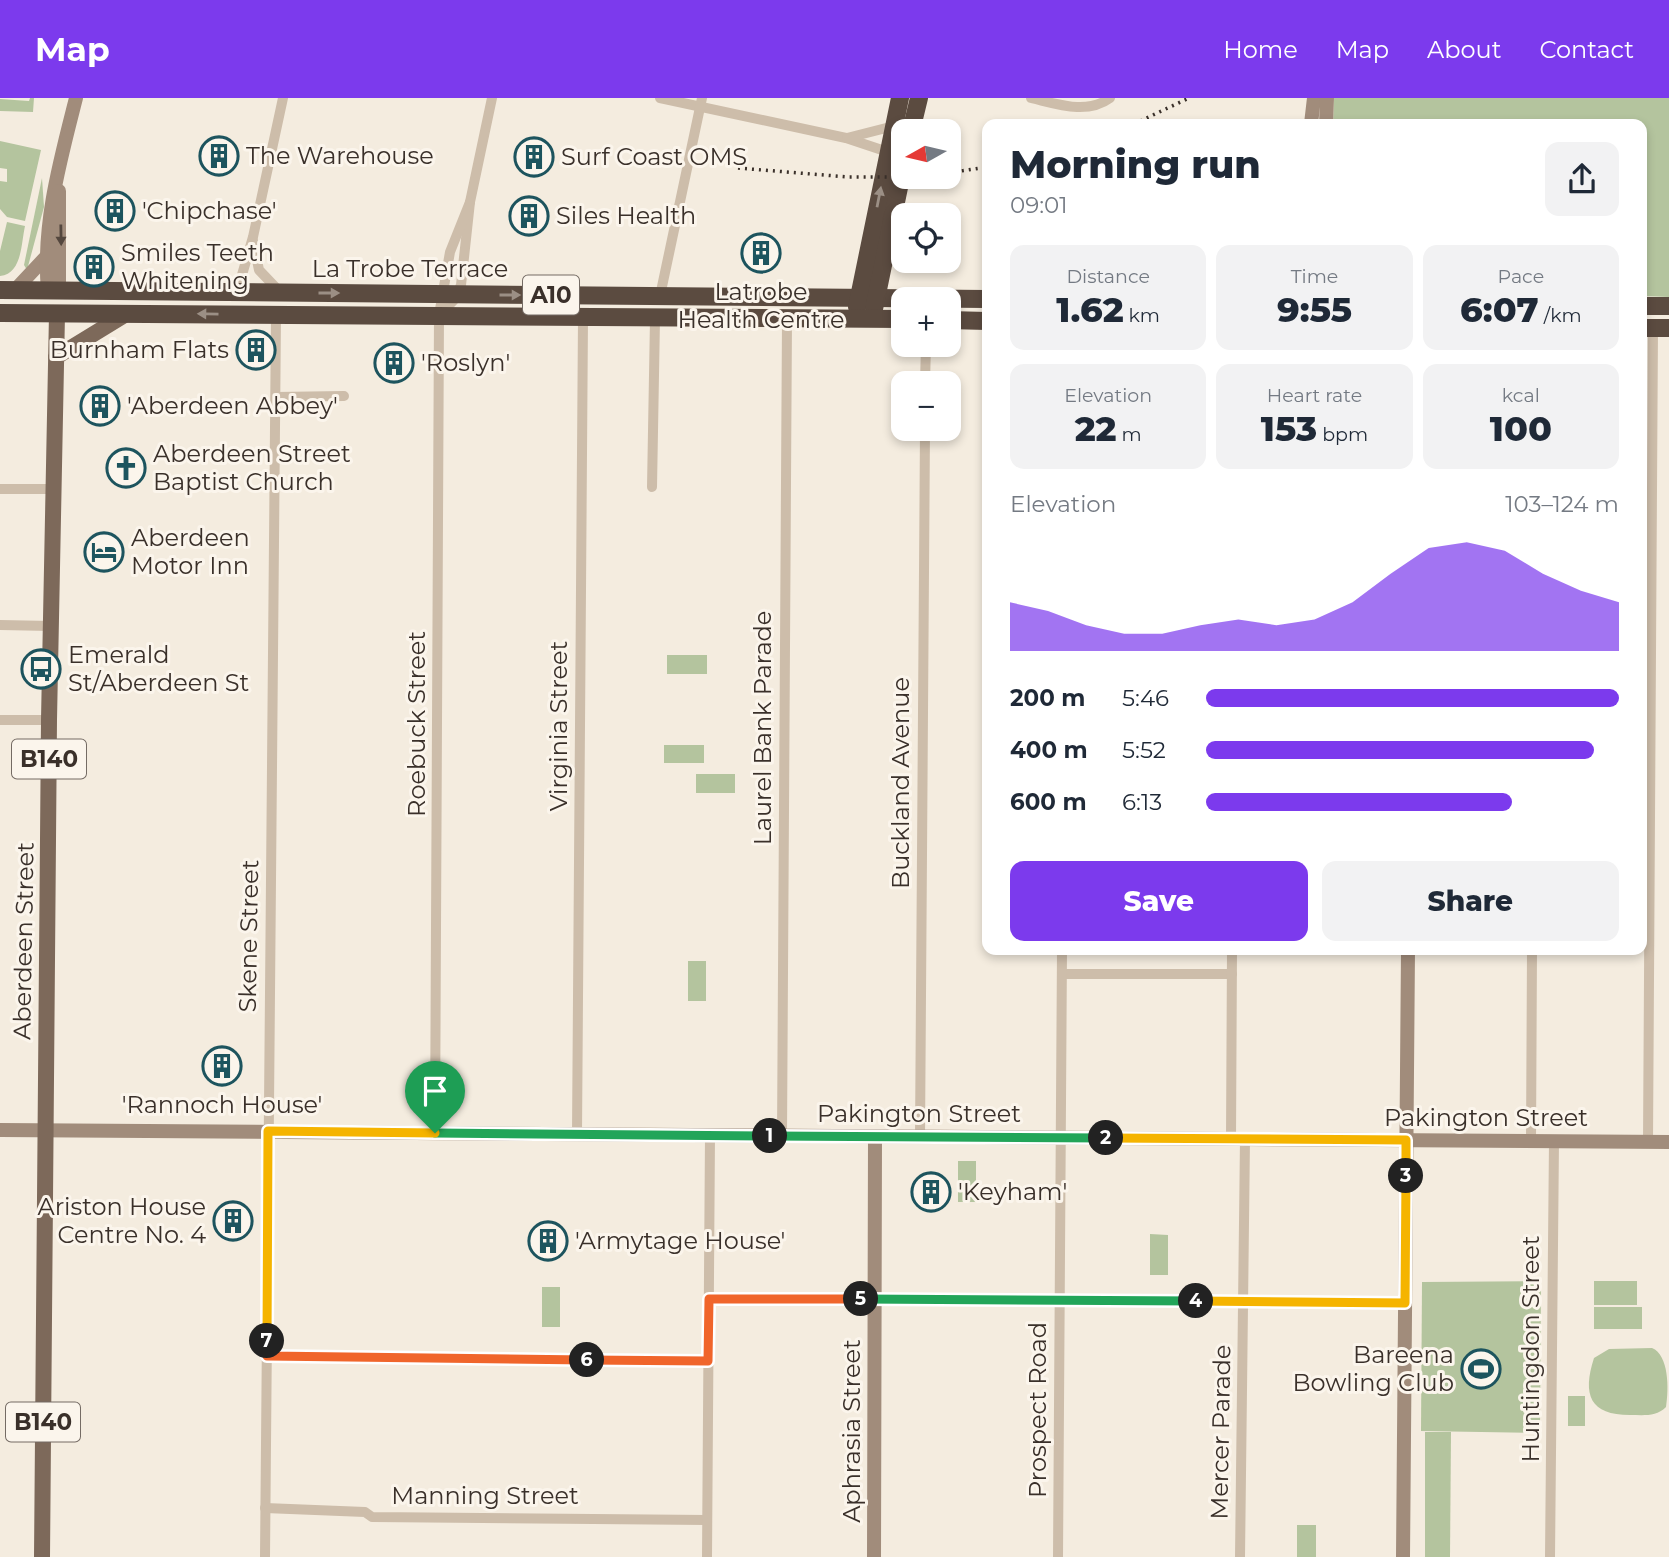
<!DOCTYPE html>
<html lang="en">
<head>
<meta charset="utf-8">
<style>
  :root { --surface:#fff; --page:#f2f2f3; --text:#1f2937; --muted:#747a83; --accent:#7c3aed }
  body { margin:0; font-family:Montserrat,sans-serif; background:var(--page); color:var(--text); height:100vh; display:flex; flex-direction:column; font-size:26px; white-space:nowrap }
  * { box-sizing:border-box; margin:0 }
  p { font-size:23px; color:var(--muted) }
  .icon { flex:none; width:38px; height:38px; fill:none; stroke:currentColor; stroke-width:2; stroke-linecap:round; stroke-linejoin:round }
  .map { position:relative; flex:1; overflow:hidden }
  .side { position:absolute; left:982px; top:21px; width:665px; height:836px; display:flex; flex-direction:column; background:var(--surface); border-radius:14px; box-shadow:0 4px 10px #0003 }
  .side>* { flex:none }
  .needle { width:46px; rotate:262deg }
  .controls { position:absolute; left:891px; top:21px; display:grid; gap:14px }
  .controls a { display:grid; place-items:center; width:70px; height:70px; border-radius:14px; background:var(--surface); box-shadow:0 4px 10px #0003; font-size:35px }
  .pin { position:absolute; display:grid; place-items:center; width:60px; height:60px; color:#fff; margin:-72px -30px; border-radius:50% 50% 50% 0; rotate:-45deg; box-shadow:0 0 7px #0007 }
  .pin .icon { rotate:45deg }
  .km { position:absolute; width:35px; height:35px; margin:-18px; border-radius:50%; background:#222; color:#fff; font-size:19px; line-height:35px; text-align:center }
  .round { display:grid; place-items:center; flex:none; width:74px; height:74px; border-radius:14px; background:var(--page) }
  .headline { display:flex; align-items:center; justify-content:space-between; height:119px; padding:0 28px }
  h1 { font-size:38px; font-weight:800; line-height:52px }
  .metrics { display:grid; grid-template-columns:repeat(3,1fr); gap:10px; height:119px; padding:7px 28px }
  .metrics div { display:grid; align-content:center; border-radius:14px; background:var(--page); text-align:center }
  .metrics b { font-size:35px; font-weight:800 }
  .metrics small { font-size:19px; font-weight:400 }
  .metrics p { font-size:19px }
  .chart { height:196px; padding:14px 28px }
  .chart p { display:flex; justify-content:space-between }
  .chart svg { width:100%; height:126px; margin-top:7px; fill:var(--accent); opacity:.7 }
  .button { display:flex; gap:14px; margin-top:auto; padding:14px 28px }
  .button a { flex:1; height:80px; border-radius:14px; background:var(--accent); color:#fff; font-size:28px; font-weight:800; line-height:80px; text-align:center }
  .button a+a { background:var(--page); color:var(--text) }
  ul { padding:0 28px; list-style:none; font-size:23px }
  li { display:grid; grid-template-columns:112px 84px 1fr; align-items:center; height:52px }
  li i { height:18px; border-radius:9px; background:var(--accent) }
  header { display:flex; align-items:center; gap:42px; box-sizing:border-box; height:98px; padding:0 35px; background:var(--accent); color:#fff }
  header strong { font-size:33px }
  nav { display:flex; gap:38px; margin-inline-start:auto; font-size:24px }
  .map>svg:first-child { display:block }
  .green { fill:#b4c49e }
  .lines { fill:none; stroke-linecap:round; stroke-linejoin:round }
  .street { stroke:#cdbdaa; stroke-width:10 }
  .secondary { stroke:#a18c7b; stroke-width:14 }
  .primary { stroke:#7d695a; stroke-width:16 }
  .highway { stroke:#5b4b40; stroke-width:18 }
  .rail { stroke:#3a302a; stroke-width:3.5; stroke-dasharray:2 5; stroke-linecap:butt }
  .oneway { fill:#9b8f85 }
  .oneway2 { fill:#54473e }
  .split-1-casing { stroke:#fff; stroke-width:14 }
  .split-2-casing { stroke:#fff; stroke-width:14 }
  .split-3-casing { stroke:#fff; stroke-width:14 }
  .split-4-casing { stroke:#fff; stroke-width:14 }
  .split-5-casing { stroke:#fff; stroke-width:14 }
  .split-6-casing { stroke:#fff; stroke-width:14 }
  .split-7-casing { stroke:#fff; stroke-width:14 }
  .split-8-casing { stroke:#fff; stroke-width:14 }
  .split-1 { stroke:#22a559; stroke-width:9 }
  .split-2 { stroke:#22a559; stroke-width:9 }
  .split-3 { stroke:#f5b400; stroke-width:9 }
  .split-4 { stroke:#f5b400; stroke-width:9 }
  .split-5 { stroke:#22a559; stroke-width:9 }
  .split-6 { stroke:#f0652b; stroke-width:9 }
  .split-7 { stroke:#f0652b; stroke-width:9 }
  .split-8 { stroke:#f5b400; stroke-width:9 }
  .labels { text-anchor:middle; stroke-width:6; stroke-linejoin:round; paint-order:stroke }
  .shield { fill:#fbf5ec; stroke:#746b64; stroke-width:2 }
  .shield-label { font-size:23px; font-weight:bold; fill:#3a302a }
  .poi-label { font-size:24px; fill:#3a302a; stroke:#fbf5ec; text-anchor:start }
  .street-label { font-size:24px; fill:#3a302a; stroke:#fbf5ec }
</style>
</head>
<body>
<header>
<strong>Map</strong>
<nav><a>Home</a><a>Map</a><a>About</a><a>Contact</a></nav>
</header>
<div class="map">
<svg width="1669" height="1459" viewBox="0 0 1669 1459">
  <rect width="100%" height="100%" fill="#f4ecdf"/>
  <g class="green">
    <polygon points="30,0 34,0 33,14 0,13 0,1 29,3"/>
    <polygon points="1334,0 1669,0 1669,199 1642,198 1642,26 1333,26"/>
    <polygon points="0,43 41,52 25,123 7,119 0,111 0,83 7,84 7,71 0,70"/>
    <polygon points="42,80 44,109 27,172 24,167"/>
    <path d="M7,124L25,128C21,146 22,176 0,178V153Z"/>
    <rect x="667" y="557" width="40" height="19"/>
    <rect x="664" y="647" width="40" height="18"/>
    <rect x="696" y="676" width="39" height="19"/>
    <rect x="688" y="863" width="18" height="40"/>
    <rect x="958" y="1063" width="18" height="41"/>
    <polygon points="1150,1136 1168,1137 1168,1177 1150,1177"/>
    <polygon points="1541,1183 1540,1335 1421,1333 1422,1184"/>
    <rect x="1594" y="1183" width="43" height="24"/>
    <rect x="542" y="1189" width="18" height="40"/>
    <rect x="1594" y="1209" width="48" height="22"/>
    <path d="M1652,1250C1669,1257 1669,1291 1666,1309C1656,1319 1644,1317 1630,1317C1590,1317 1582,1297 1594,1260L1609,1251Z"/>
    <rect x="1568" y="1298" width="17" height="30"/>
    <polygon points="1425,1334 1451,1334 1450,1459 1425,1459"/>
    <rect x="1297" y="1427" width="19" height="32"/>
  </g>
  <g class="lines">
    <g class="street">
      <polyline points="660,0 846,40 888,54"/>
      <path d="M1031,0C1057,6 1087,17 1110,0"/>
      <polyline points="847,40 894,28"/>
      <polyline points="253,143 259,172 279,193"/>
      <polyline points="237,194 253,139 283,0"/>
      <polyline points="660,198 702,0"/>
      <polyline points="440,216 454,202 461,187 470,104 492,0"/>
      <polyline points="925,285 926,247"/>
      <polyline points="276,299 344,298"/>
      <polyline points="652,389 655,221"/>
      <polyline points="0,391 54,391"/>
      <polyline points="0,527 51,528"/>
      <polyline points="0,622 49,622"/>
      <polyline points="1062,876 1232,876"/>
      <polyline points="435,1035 439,217 450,154 470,104"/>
      <polyline points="577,1036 583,220"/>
      <polyline points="782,1038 787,222"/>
      <polyline points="920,1039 925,331"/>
      <polyline points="1231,1041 1232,852"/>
      <polyline points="1531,1043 1532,852"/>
      <polyline points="1648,1044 1653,230"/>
      <polyline points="709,1201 1405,1205"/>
      <polyline points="267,1258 708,1263"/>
      <polyline points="265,1410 365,1414 372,1419 707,1422"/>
      <polyline points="265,1459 276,217"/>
      <polyline points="707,1459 710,1037"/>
      <polyline points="1058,1459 1062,852"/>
      <polyline points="1240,1459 1245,1041"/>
      <polyline points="1550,1459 1554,1043"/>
    </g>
    <g class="secondary">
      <polyline points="1311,26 1314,0"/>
      <polyline points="1326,26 1327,0"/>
      <polyline points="15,192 45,160"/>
      <path d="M48,192C42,127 60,63 76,0"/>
      <polyline points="59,192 59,93"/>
      <polyline points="0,1032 1669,1044"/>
      <polyline points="874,1459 875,1039"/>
      <polyline points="1403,1459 1408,852"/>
    </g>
    <g class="primary">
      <polyline points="56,259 123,218"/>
      <polyline points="42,1459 49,622 57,216"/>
    </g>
    <g class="highway">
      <polyline points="911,33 919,0"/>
      <polyline points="0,192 987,201"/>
      <polyline points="1642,208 1669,208"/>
      <polyline points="857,209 900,0"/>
      <polyline points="874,211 903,70"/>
      <polyline points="0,215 903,221"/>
      <polyline points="948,222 987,223"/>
      <polyline points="1642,230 1669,230"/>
    </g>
    <g class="rail">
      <polyline points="1134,26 1189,0"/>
      <polyline points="738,70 848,79 910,79"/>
      <polyline points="948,75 987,69"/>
    </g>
  </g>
  <defs><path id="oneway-solid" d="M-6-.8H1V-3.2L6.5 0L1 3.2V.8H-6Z" transform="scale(1.75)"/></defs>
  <g class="oneway">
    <use href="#oneway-solid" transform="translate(879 99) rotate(-79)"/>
    <use href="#oneway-solid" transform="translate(329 195)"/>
    <use href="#oneway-solid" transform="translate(510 197)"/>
    <use href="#oneway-solid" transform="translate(208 216) rotate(-179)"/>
  </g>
  <use class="oneway2" href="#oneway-solid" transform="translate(61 137) rotate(89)"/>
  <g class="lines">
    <g class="split-1-casing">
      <polyline id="split-1" points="435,1035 770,1038"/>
    </g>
    <g class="split-2-casing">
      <polyline id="split-2" points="770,1038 1106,1040"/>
    </g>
    <g class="split-3-casing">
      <polyline id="split-3" points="1106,1040 1406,1042 1406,1078"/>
    </g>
    <g class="split-4-casing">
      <polyline id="split-4" points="1196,1203 1405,1205 1406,1078"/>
    </g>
    <g class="split-5-casing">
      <polyline id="split-5" points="861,1201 1196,1203"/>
    </g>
    <g class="split-6-casing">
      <polyline id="split-6" points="587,1262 708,1263 709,1201 861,1201"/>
    </g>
    <g class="split-7-casing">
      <polyline id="split-7" points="267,1243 267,1258 587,1262"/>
    </g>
    <g class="split-8-casing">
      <polyline id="split-8" points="267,1243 268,1033 435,1035"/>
    </g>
    <use href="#split-1" class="split-1"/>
    <use href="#split-2" class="split-2"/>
    <use href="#split-3" class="split-3"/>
    <use href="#split-4" class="split-4"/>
    <use href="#split-5" class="split-5"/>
    <use href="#split-6" class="split-6"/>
    <use href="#split-7" class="split-7"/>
    <use href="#split-8" class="split-8"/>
  </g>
  <defs>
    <g id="building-ring" transform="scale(2.0125)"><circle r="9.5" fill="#fbf5ec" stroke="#1d545e" stroke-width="1.5"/><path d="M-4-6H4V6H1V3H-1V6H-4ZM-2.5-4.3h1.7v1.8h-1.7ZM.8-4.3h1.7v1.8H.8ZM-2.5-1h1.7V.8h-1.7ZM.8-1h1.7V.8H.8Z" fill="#1d545e"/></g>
    <g id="church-ring" transform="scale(2.0125)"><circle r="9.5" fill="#fbf5ec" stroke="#1d545e" stroke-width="1.5"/><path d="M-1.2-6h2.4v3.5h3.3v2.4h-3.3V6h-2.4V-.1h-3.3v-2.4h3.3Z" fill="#1d545e"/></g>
    <g id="hotel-ring" transform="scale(2.0125)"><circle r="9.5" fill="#fbf5ec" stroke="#1d545e" stroke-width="1.5"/><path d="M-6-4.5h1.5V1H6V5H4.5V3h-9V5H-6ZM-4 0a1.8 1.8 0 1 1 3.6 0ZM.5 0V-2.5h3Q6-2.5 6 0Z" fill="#1d545e"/></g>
    <g id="bus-ring" transform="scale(2.0125)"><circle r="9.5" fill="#fbf5ec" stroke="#1d545e" stroke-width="1.5"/><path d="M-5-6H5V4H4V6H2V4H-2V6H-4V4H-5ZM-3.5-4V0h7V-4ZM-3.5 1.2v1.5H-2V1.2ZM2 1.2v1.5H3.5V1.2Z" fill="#1d545e"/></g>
    <g id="stadium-ring" transform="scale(2.0125)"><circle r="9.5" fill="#fbf5ec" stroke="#1d545e" stroke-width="1.5"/><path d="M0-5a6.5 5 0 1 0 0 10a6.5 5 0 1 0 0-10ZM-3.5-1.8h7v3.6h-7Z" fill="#1d545e"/></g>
  </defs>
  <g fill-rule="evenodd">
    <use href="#building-ring" x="219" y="58"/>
    <use href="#building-ring" x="534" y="59"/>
    <use href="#building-ring" x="115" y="113"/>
    <use href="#building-ring" x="529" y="118"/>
    <use href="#building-ring" x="761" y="155"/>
    <use href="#building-ring" x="94" y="169"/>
    <use href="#building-ring" x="256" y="252"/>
    <use href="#building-ring" x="394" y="265"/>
    <use href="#building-ring" x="100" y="308"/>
    <use href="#church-ring" x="126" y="370"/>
    <use href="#hotel-ring" x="104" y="454"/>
    <use href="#bus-ring" x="41" y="571"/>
    <use href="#building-ring" x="222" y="968"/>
    <use href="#building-ring" x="931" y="1094"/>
    <use href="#building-ring" x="233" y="1123"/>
    <use href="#building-ring" x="548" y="1143"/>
    <use href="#stadium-ring" x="1481" y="1271"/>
  </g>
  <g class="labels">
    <g class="shield">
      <rect x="523" y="177.5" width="56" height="39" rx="5"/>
      <rect x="12" y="641.5" width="74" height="39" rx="5"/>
      <rect x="6" y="1304.5" width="74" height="39" rx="5"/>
    </g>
    <g class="shield-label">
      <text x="551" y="205">A10</text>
      <text x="49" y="669">B140</text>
      <text x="43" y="1332">B140</text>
    </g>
    <g class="poi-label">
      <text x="246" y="66">The Warehouse</text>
      <text x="561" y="67">Surf Coast OMS</text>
      <text x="142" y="121">'Chipchase'</text>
      <text x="556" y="126">Siles Health</text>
      <text x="121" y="163">Smiles Teeth<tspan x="121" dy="28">Whitening</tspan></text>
      <text x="761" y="202" text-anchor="middle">Latrobe<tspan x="761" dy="28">Health Centre</tspan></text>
      <text x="229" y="260" text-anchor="end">Burnham Flats</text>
      <text x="421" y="273">'Roslyn'</text>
      <text x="127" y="316">'Aberdeen Abbey'</text>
      <text x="153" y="364">Aberdeen Street<tspan x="153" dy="28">Baptist Church</tspan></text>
      <text x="131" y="448">Aberdeen<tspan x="131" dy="28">Motor Inn</tspan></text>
      <text x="68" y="565">Emerald<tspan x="68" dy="28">St/Aberdeen St</tspan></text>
      <text x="222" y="1015" text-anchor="middle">'Rannoch House'</text>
      <text x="958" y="1102">'Keyham'</text>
      <text x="206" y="1117" text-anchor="end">Ariston House<tspan x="206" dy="28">Centre No. 4</tspan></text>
      <text x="575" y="1151">'Armytage House'</text>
      <text x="1454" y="1265" text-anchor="end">Bareena<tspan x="1454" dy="28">Bowling Club</tspan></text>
    </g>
    <g class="street-label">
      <text x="410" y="179">La Trobe Terrace</text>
      <text transform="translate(417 626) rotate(-90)" y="8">Roebuck Street</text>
      <text transform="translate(559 628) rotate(-90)" y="8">Virginia Street</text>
      <text transform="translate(763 630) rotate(-90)" y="8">Laurel Bank Parade</text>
      <text transform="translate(901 685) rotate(-90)" y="8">Buckland Avenue</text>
      <text transform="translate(249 838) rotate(-89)" y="8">Skene Street</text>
      <text transform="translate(24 843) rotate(-89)" y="8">Aberdeen Street</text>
      <text x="919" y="1024">Pakington Street</text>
      <text x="1486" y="1028">Pakington Street</text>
      <text transform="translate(1531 1251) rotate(-90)" y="8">Huntingdon Street</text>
      <text transform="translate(1038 1312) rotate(-90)" y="8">Prospect Road</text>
      <text transform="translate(852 1333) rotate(-90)" y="8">Aphrasia Street</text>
      <text transform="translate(1221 1334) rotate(-89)" y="8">Mercer Parade</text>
      <text x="485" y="1406">Manning Street</text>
    </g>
  </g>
</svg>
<div class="controls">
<a><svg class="needle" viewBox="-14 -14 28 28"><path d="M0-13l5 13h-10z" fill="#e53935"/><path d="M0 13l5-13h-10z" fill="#747a83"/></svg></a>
<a><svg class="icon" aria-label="locate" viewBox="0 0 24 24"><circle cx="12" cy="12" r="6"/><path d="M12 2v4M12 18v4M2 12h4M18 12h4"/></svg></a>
<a>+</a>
<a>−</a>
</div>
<div class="pin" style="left:435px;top:1035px;background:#1e9e55"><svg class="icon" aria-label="arrive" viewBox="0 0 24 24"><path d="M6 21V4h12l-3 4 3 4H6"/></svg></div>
<b class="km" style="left:770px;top:1038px">1</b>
<b class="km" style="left:1106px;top:1040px">2</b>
<b class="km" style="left:1406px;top:1078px">3</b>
<b class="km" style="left:1196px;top:1203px">4</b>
<b class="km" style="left:861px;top:1201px">5</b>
<b class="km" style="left:587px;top:1262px">6</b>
<b class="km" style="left:267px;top:1243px">7</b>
<section class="side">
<div class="headline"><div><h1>Morning run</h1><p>09:01</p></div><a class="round"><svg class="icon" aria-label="share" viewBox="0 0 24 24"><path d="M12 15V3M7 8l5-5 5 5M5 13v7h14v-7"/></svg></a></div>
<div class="metrics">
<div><p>Distance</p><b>1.62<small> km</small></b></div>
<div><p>Time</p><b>9:55</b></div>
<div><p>Pace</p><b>6:07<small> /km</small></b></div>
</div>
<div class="metrics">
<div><p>Elevation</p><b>22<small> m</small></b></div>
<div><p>Heart rate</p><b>153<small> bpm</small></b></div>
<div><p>kcal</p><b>100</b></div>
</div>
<div class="chart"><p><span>Elevation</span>103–124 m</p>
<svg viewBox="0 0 160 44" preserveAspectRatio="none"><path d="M0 44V27L10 30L20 35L30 38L40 38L50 35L60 33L70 35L80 33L90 27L100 17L110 8L120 6L130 9L140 17L150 23L160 27V44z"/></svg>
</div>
<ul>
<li><b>200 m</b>5:46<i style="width:100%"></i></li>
<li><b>400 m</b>5:52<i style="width:94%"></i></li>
<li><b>600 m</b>6:13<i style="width:74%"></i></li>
</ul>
<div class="button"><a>Save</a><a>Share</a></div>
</section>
</div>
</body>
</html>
